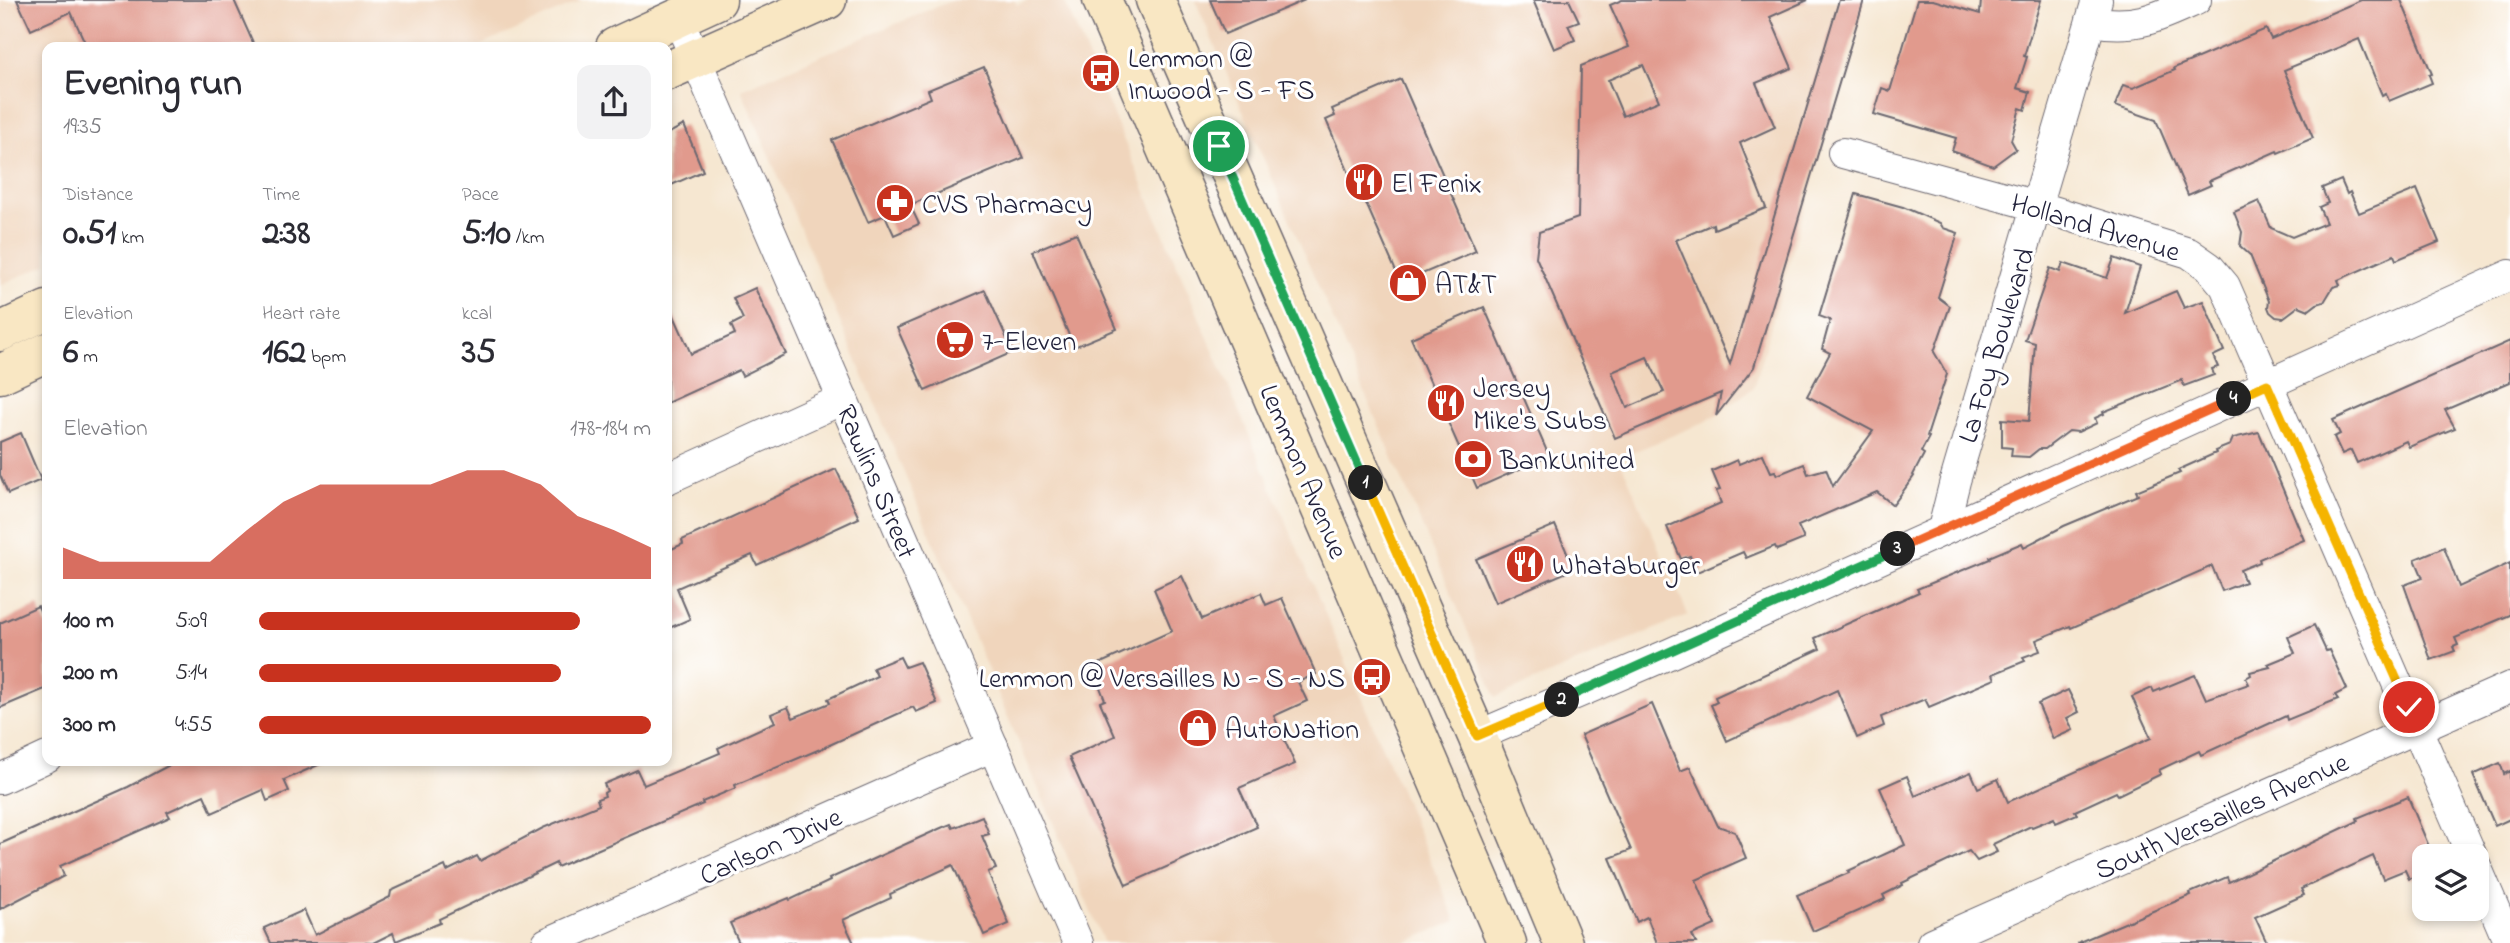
<!DOCTYPE html>
<html lang="en">
<head>
<meta charset="utf-8">
<style>
  :root { --surface:#fff; --page:#f2f2f3; --text:#2b2b33; --muted:#7c7c81; --accent:#c8321e }
  body { margin:0; font-family:"Indie Flower",sans-serif; background:var(--page); color:var(--text); height:100vh; display:flex; flex-direction:column; font-size:26px; white-space:nowrap }
  * { box-sizing:border-box; margin:0 }
  p { font-size:23px; color:var(--muted) }
  .icon { flex:none; width:38px; height:38px; fill:none; stroke:currentColor; stroke-width:2; stroke-linecap:round; stroke-linejoin:round }
  .map { position:relative; flex:1; overflow:hidden }
  .panel { position:absolute; left:42px; top:42px; width:630px; height:724px; display:flex; flex-direction:column; background:var(--surface); border-radius:14px; box-shadow:0 4px 10px #0003 }
  .panel>* { flex:none }
  .buttons { position:absolute; left:2412px; top:844px; display:grid; gap:14px }
  .buttons a { display:grid; place-items:center; width:77px; height:77px; border-radius:14px; background:var(--surface); box-shadow:0 4px 10px #0003; font-size:35px }
  .pin { position:absolute; display:grid; place-items:center; width:60px; height:60px; color:#fff; margin:-30px; border:4px solid #fff; border-radius:50%; box-shadow:0 2px 7px #0007 }
  .km { position:absolute; width:35px; height:35px; margin:-18px; border-radius:50%; background:#222; color:#fff; font-size:19px; line-height:35px; text-align:center }
  .round { display:grid; place-items:center; flex:none; width:74px; height:74px; border-radius:14px; background:var(--page) }
  .summary { display:flex; align-items:center; justify-content:space-between; height:119px; padding:0 21px }
  h1 { font-size:38px; font-weight:800; line-height:52px }
  .metrics { display:grid; grid-template-columns:repeat(3,1fr); gap:10px; height:119px; padding:7px 21px }
  .metrics div { display:grid; align-content:center }
  .metrics b { font-size:35px; font-weight:800 }
  .metrics small { font-size:19px; font-weight:400 }
  .metrics p { font-size:19px }
  .chart { height:196px; padding:14px 21px }
  .chart p { display:flex; justify-content:space-between }
  .chart svg { width:100%; height:126px; margin-top:7px; fill:var(--accent); opacity:.7 }
  ul { padding:0 21px; list-style:none; font-size:23px }
  li { display:grid; grid-template-columns:112px 84px 1fr; align-items:center; height:52px }
  li i { height:18px; border-radius:9px; background:var(--accent) }
  .map>svg:first-child { display:block }
  .built { fill:#f0d5bc }
  .building { fill:#e19a8d; fill-rule:evenodd }
  .lines { fill:none; stroke-linecap:round; stroke-linejoin:round }
  .street-casing { stroke:#6c6770; stroke-width:32 }
  .secondary-casing { stroke:#6c6770; stroke-width:41 }
  .street { stroke:#fff; stroke-width:30 }
  .secondary { stroke:#f9e7c3; stroke-width:38 }
  .split-1-casing { stroke:#fff; stroke-width:14 }
  .split-2-casing { stroke:#fff; stroke-width:14 }
  .split-3-casing { stroke:#fff; stroke-width:14 }
  .split-4-casing { stroke:#fff; stroke-width:14 }
  .split-5-casing { stroke:#fff; stroke-width:14 }
  .split-1 { stroke:#22a559; stroke-width:9 }
  .split-2 { stroke:#f5b400; stroke-width:9 }
  .split-3 { stroke:#22a559; stroke-width:9 }
  .split-4 { stroke:#f0652b; stroke-width:9 }
  .split-5 { stroke:#f5b400; stroke-width:9 }
  .labels { text-anchor:middle; stroke-width:6; stroke-linejoin:round; paint-order:stroke }
  .poi-label { font-size:28px; fill:#22223b; stroke:#fff; text-anchor:start }
  .street-label { font-size:28px; fill:#22223b; stroke:#fff }
</style>
</head>
<body>
<div class="map">
<svg width="2510" height="943" viewBox="0 0 2510 943">
  <rect width="100%" height="100%" fill="#fff"/>
  <filter id="ink" filterUnits="userSpaceOnUse"><feTurbulence type="fractalNoise" baseFrequency=".0143" numOctaves="2"/><feDisplacementMap in="SourceGraphic" scale="14" xChannelSelector="R" yChannelSelector="G"/><feConvolveMatrix kernelMatrix="1 2 1 2 8 2 1 2 1" color-interpolation-filters="sRGB"/></filter>
  <filter id="wash" filterUnits="userSpaceOnUse"><feTurbulence type="fractalNoise" baseFrequency=".00686" numOctaves="4" result="noise"/><feDisplacementMap in="SourceGraphic" scale="28" xChannelSelector="R" yChannelSelector="G"/><feGaussianBlur stdDeviation="1.57" result="paint"/><feColorMatrix in="noise" values="0 0 0 0 0 0 0 0 0 0 0 0 0 0 0 0 0 1.4 0 .05"/><feComposite in="paint" operator="in"/></filter>
  <g filter="url(#wash)">
    <rect width="100%" height="100%" fill="#f6e7d1"/>
    <g class="built">
      <polygon points="0,0 583,0 477,47 47,47 47,264 0,285"/>
      <polygon points="953,0 1014,0 1017,5 1029,0 1064,0 1456,921 1404,943 1104,943 741,89"/>
      <polygon points="1195,0 1865,0 1753,388 1707,421 1619,458 1688,615 1496,697"/>
    </g>
    <g id="blocks">
      <g class="building">
        <polygon points="17,0 234,0 255,47 87,47 71,12 31,30"/>
        <polygon points="1210,0 1305,0 1225,34"/>
        <polygon points="1533,0 1569,0 1579,21 1568,25 1575,40 1554,49"/>
        <path d="M1622,0H1808L1770,17L1792,68L1756,83L1775,127L1740,143L1766,208L1714,229L1713,224L1676,240L1730,364L1839,0H1864L1754,367L1716,416L1721,393L1615,438L1536,257L1539,232L1578,218L1581,66L1629,47L1610,5ZM1643,65L1659,101L1623,116L1608,80ZM1647,357L1664,392L1627,408L1612,372Z"/>
        <polygon points="1917,0 1933,0 1980,14 1981,0 2041,0 2024,56 2027,57 2017,88 2030,92 2025,110 2020,108 2011,140 2016,149 1993,166 1952,151 1956,138 1874,114 1882,88 1890,91"/>
        <polygon points="2361,0 2401,0 2432,74 2429,75 2432,83 2389,101 2386,93 2382,95 2359,39 2284,70 2313,138 2278,153 2277,151 2209,181 2211,185 2188,195 2156,120 2115,106 2123,85 2133,88 2175,70 2174,68 2266,29 2271,39"/>
        <polygon points="984,67 1023,158 910,205 919,224 894,235 885,215 868,222 832,140 931,98 928,90"/>
        <polygon points="1401,79 1476,251 1401,283 1365,201 1362,203 1326,120 1335,116 1332,109"/>
        <polygon points="684,125 703,171 667,187 667,134"/>
        <polygon points="2341,180 2347,194 2350,192 2359,213 2417,189 2439,242 2396,260 2394,255 2338,280 2340,285 2333,287 2324,302 2317,304 2309,310 2299,306 2283,318 2276,317 2270,312 2268,307 2269,301 2250,255 2240,246 2242,232 2234,212 2259,201 2271,228 2292,237 2326,223 2319,207 2328,203 2322,188"/>
        <polygon points="1856,194 1903,207 1940,223 1943,228 1958,233 1938,297 1950,306 1934,352 1947,374 1927,436 1929,437 1921,452 1924,454 1913,475 1914,476 1893,505 1877,492 1798,526 1804,539 1777,550 1775,546 1746,558 1743,552 1697,572 1690,556 1681,559 1667,527 1721,503 1716,491 1720,490 1712,471 1737,460 1739,464 1763,454 1771,472 1775,471 1777,475 1804,464 1808,474 1826,469 1833,486 1873,431 1807,396 1830,353 1822,349 1830,320 1819,316"/>
        <polygon points="1076,233 1117,329 1074,347 1033,251"/>
        <polygon points="2114,258 2140,267 2125,313 2176,291 2184,308 2203,301 2224,351 2213,356 2218,367 2212,369 2214,375 2184,386 2182,380 2103,412 2104,414 2095,418 2097,423 2078,432 2069,431 2045,449 2039,449 2029,457 2011,456 2012,448 2002,447 2002,419 2029,421 2035,343 2025,340 2050,268 2060,272 2063,263 2107,278"/>
        <polygon points="755,288 786,354 742,376 739,370 667,403 667,300 691,354 735,334 731,325 743,319 733,298"/>
        <polygon points="985,290 1013,352 925,391 897,328"/>
        <polygon points="1484,307 1549,456 1477,488 1411,338"/>
        <polygon points="2510,341 2510,382 2445,410 2455,428 2409,447 2406,441 2357,463 2351,450 2342,454 2334,437 2340,434 2333,420"/>
        <polygon points="2259,432 2304,540 2259,559 2260,562 2240,570 2245,582 2222,591 2212,566 2071,628 2070,626 2036,640 2040,651 2023,657 2025,661 1993,674 1995,679 1929,707 1925,699 1881,717 1884,726 1857,738 1837,690 1727,741 1711,705 1717,702 1715,697 1820,649 1815,638 1919,592 1917,589 1990,559 1989,557 2022,543 2024,547 2064,526 2138,495 2136,491 2180,473 2178,470 2216,453 2215,451 2230,445 2233,438"/>
        <polygon points="21,433 41,480 8,494 0,475 0,442"/>
        <polygon points="836,469 859,518 757,565 752,555 677,588 690,619 667,629 667,551 683,544 682,540"/>
        <polygon points="1555,525 1574,569 1495,603 1476,559"/>
        <polygon points="2444,547 2459,587 2510,563 2510,615 2455,638 2458,645 2453,647 2455,651 2431,660 2404,585 2423,578 2415,559"/>
        <polygon points="1182,576 1202,619 1261,593 1266,605 1282,598 1316,674 1298,682 1307,701 1274,716 1295,764 1239,788 1257,827 1126,885 1069,757 1115,736 1100,702 1105,700 1092,667 1172,631 1154,589"/>
        <polygon points="38,606 47,627 47,688 0,708 0,623"/>
        <polygon points="2314,625 2326,651 2329,650 2347,689 2335,695 2338,699 2287,720 2286,716 2201,755 2199,751 2159,770 2161,774 2118,795 2116,792 2075,811 2077,814 2056,823 2054,818 2032,827 2031,826 1993,844 1997,852 1977,861 1969,851 1902,883 1903,885 1883,895 1885,899 1813,931 1797,895 1849,873 1848,871 1905,845 1880,788 1907,776 1915,796 1971,772 1978,788 1998,779 2008,802 2151,738 2132,697 2152,688 2154,692 2195,675 2206,699 2249,684 2246,678 2251,675 2250,672 2270,667 2268,664 2295,653 2288,637"/>
        <polygon points="900,657 905,667 919,662 937,703 916,712 913,707 825,747 735,785 736,788 702,802 703,804 557,867 556,863 439,919 440,923 396,941 393,933 373,943 271,943 264,928 304,910 315,935 390,897 391,891 445,866 447,871 477,856 480,861 543,828 599,805 597,799 605,796 604,793 607,791 604,784 637,770 644,785 720,753 718,748 775,722 771,714 788,707 793,718 830,703 828,699 877,676 873,668"/>
        <polygon points="2068,690 2079,712 2067,718 2073,730 2053,739 2038,704"/>
        <polygon points="1652,704 1680,771 1690,767 1718,826 1735,832 1746,858 1696,880 1715,925 1692,935 1696,943 1657,943 1647,917 1637,922 1610,858 1631,850 1581,735"/>
        <polygon points="177,761 327,761 284,780 289,791 267,801 263,790 212,813 204,795 167,812 170,817 60,866 64,876 0,909 0,844 128,787"/>
        <polygon points="2500,763 2504,774 2510,771 2510,819 2495,826 2473,775"/>
        <polygon points="2408,797 2433,856 2424,856 2424,872 2409,879 2405,870 2383,879 2373,856 2301,889 2304,895 2255,917 2267,943 2077,943 2191,895 2190,893 2227,877 2229,882 2358,821 2357,818"/>
        <polygon points="982,816 989,834 982,836 996,869 988,872 1009,924 984,935 953,865 890,894 891,898 843,920 854,943 739,943 730,923 789,898 790,900 830,881 829,879 941,828 951,824 953,828"/>
      </g>
    </g>
  </g>
  <g filter="url(#ink)">
    <use href="#blocks" fill-opacity="0" stroke="#6c6770" stroke-width="2"/>
    <g class="lines">
      <g class="street-casing">
        <g id="street">
          <polyline points="678,18 1078,943"/>
          <path d="M2091,21C2136,29 2156,18 2196,0"/>
          <polyline points="1843,153 2037,206 2189,253 2209,267 2225,286 2472,856"/>
          <polyline points="667,479 843,399"/>
          <polyline points="1943,529 1955,481 2097,0"/>
          <polyline points="1477,736 1669,654 2510,275"/>
          <polyline points="0,779 47,757"/>
          <polyline points="2476,866 2509,943"/>
          <polyline points="547,943 993,746"/>
          <polyline points="1932,943 2510,687"/>
        </g>
      </g>
      <g class="secondary-casing">
        <g id="secondary">
          <polyline points="1102,0 1507,943"/>
          <polyline points="1155,0 1477,736 1563,943"/>
          <polyline points="615,47 717,0"/>
          <polyline points="667,71 827,0"/>
          <polyline points="0,332 47,310"/>
          <polyline points="0,374 47,352"/>
        </g>
      </g>
      <use href="#street" class="street"/>
      <use href="#secondary" class="secondary"/>
    </g>
  </g>
  <g class="lines" filter="url(#ink)">
    <g class="split-1-casing">
      <polyline id="split-1" points="1219,146 1366,483"/>
    </g>
    <g class="split-2-casing">
      <polyline id="split-2" points="1366,483 1477,736 1562,700"/>
    </g>
    <g class="split-3-casing">
      <polyline id="split-3" points="1562,700 1898,549"/>
    </g>
    <g class="split-4-casing">
      <polyline id="split-4" points="1898,549 2234,399"/>
    </g>
    <g class="split-5-casing">
      <polyline id="split-5" points="2234,399 2267,384 2409,707"/>
    </g>
    <use href="#split-1" class="split-1"/>
    <use href="#split-2" class="split-2"/>
    <use href="#split-3" class="split-3"/>
    <use href="#split-4" class="split-4"/>
    <use href="#split-5" class="split-5"/>
  </g>
  <defs>
    <g id="bus-disc" transform="scale(2.0125)"><circle r="9.5" fill="#c8321e" stroke="#fff"/><path d="M-5-6H5V4H4V6H2V4H-2V6H-4V4H-5ZM-3.5-4V0h7V-4ZM-3.5 1.2v1.5H-2V1.2ZM2 1.2v1.5H3.5V1.2Z" fill="#fff"/></g>
    <g id="restaurant-disc" transform="scale(2.0125)"><circle r="9.5" fill="#c8321e" stroke="#fff"/><path d="M-5-6h1v4h1v-4h1v4h1v-4h1v5L-1.5 .5V6h-2V.5L-5-1ZM5-6V6H3V1.5H1.5Q1.5-4 5-6Z" fill="#fff"/></g>
    <g id="pharmacy-disc" transform="scale(2.0125)"><circle r="9.5" fill="#c8321e" stroke="#fff"/><path d="M-2-6h4v4h4v4h-4v4h-4v-4h-4v-4h4Z" fill="#fff"/></g>
    <g id="shop-disc" transform="scale(2.0125)"><circle r="9.5" fill="#c8321e" stroke="#fff"/><path d="M-5-2.5h2.3a2.7 3.5 0 0 1 5.4 0H5L5.5 6h-11ZM-1.5-2.5h3a1.5 2.3 0 0 0-3 0Z" fill="#fff"/></g>
    <g id="supermarket-disc" transform="scale(2.0125)"><circle r="9.5" fill="#c8321e" stroke="#fff"/><path d="M-6-5.5h2.5l.6 2H6L4.5 2H-2.5L-4.4-4H-6ZM-1.5 3.2a1.3 1.3 0 1 0 .1 0ZM3 3.2a1.3 1.3 0 1 0 .1 0Z" fill="#fff"/></g>
    <g id="bank-disc" transform="scale(2.0125)"><circle r="9.5" fill="#c8321e" stroke="#fff"/><path d="M-6-4H6V4H-6ZM0-2.3a2.3 2.3 0 1 0 0 4.6a2.3 2.3 0 1 0 0-4.6Z" fill="#fff"/></g>
  </defs>
  <g fill-rule="evenodd">
    <use href="#bus-disc" x="1101" y="73"/>
    <use href="#restaurant-disc" x="1364" y="182"/>
    <use href="#pharmacy-disc" x="895" y="203"/>
    <use href="#shop-disc" x="1408" y="283"/>
    <use href="#supermarket-disc" x="955" y="340"/>
    <use href="#restaurant-disc" x="1446" y="403"/>
    <use href="#bank-disc" x="1473" y="459"/>
    <use href="#restaurant-disc" x="1525" y="564"/>
    <use href="#bus-disc" x="1372" y="677"/>
    <use href="#shop-disc" x="1198" y="728"/>
  </g>
  <g class="labels">
    <g class="poi-label">
      <text x="1128" y="67">Lemmon @<tspan x="1128" dy="32">Inwood - S - FS</tspan></text>
      <text x="1391" y="192">El Fenix</text>
      <text x="922" y="213">CVS Pharmacy</text>
      <text x="1435" y="293">AT&amp;T</text>
      <text x="982" y="350">7-Eleven</text>
      <text x="1473" y="397">Jersey<tspan x="1473" dy="32">Mike's Subs</tspan></text>
      <text x="1500" y="469">BankUnited</text>
      <text x="1552" y="574">Whataburger</text>
      <text x="1345" y="687" text-anchor="end">Lemmon @ Versailles N - S - NS</text>
      <text x="1225" y="738">AutoNation</text>
    </g>
    <g class="street-label">
      <text transform="translate(2096 226) rotate(17)" y="10">Holland Avenue</text>
      <text transform="translate(1995 345) rotate(-73)" y="10">La Foy Boulevard</text>
      <text transform="translate(1305 471) rotate(67)" y="10">Lemmon Avenue</text>
      <text transform="translate(878 481) rotate(67)" y="10">Rawlins Street</text>
      <text transform="translate(2221 815) rotate(-24)" y="10">South Versailles Avenue</text>
      <text transform="translate(770 845) rotate(-24)" y="10">Carlson Drive</text>
    </g>
  </g>
</svg>
<div class="buttons">
<a><svg class="icon" aria-label="layers" viewBox="0 0 24 24"><path d="M12 4l9 5-9 5-9-5zM3 14l9 5 9-5"/></svg></a>
</div>
<div class="pin" style="left:1219px;top:146px;background:#1e9e55"><svg class="icon" aria-label="arrive" viewBox="0 0 24 24"><path d="M6 21V4h12l-3 4 3 4H6"/></svg></div>
<div class="pin" style="left:2409px;top:707px;background:#d93025"><svg class="icon" aria-label="check" viewBox="0 0 24 24"><path d="M5 12l5 5 9-10"/></svg></div>
<b class="km" style="left:1366px;top:483px">1</b>
<b class="km" style="left:1562px;top:700px">2</b>
<b class="km" style="left:1898px;top:549px">3</b>
<b class="km" style="left:2234px;top:399px">4</b>
<section class="panel">
<div class="summary"><div><h1>Evening run</h1><p>19:35</p></div><a class="round"><svg class="icon" aria-label="share" viewBox="0 0 24 24"><path d="M12 15V3M7 8l5-5 5 5M5 13v7h14v-7"/></svg></a></div>
<div class="metrics">
<div><p>Distance</p><b>0.51<small> km</small></b></div>
<div><p>Time</p><b>2:38</b></div>
<div><p>Pace</p><b>5:10<small> /km</small></b></div>
</div>
<div class="metrics">
<div><p>Elevation</p><b>6<small> m</small></b></div>
<div><p>Heart rate</p><b>162<small> bpm</small></b></div>
<div><p>kcal</p><b>35</b></div>
</div>
<div class="chart"><p><span>Elevation</span>178–184 m</p>
<svg viewBox="0 0 160 44" preserveAspectRatio="none"><path d="M0 44V33L10 38L20 38L30 38L40 38L50 27L60 17L70 11L80 11L90 11L100 11L110 6L120 6L130 11L140 22L150 27L160 33V44z"/></svg>
</div>
<ul>
<li><b>100 m</b>5:09<i style="width:82%"></i></li>
<li><b>200 m</b>5:14<i style="width:77%"></i></li>
<li><b>300 m</b>4:55<i style="width:100%"></i></li>
</ul>
</section>
</div>
</body>
</html>
